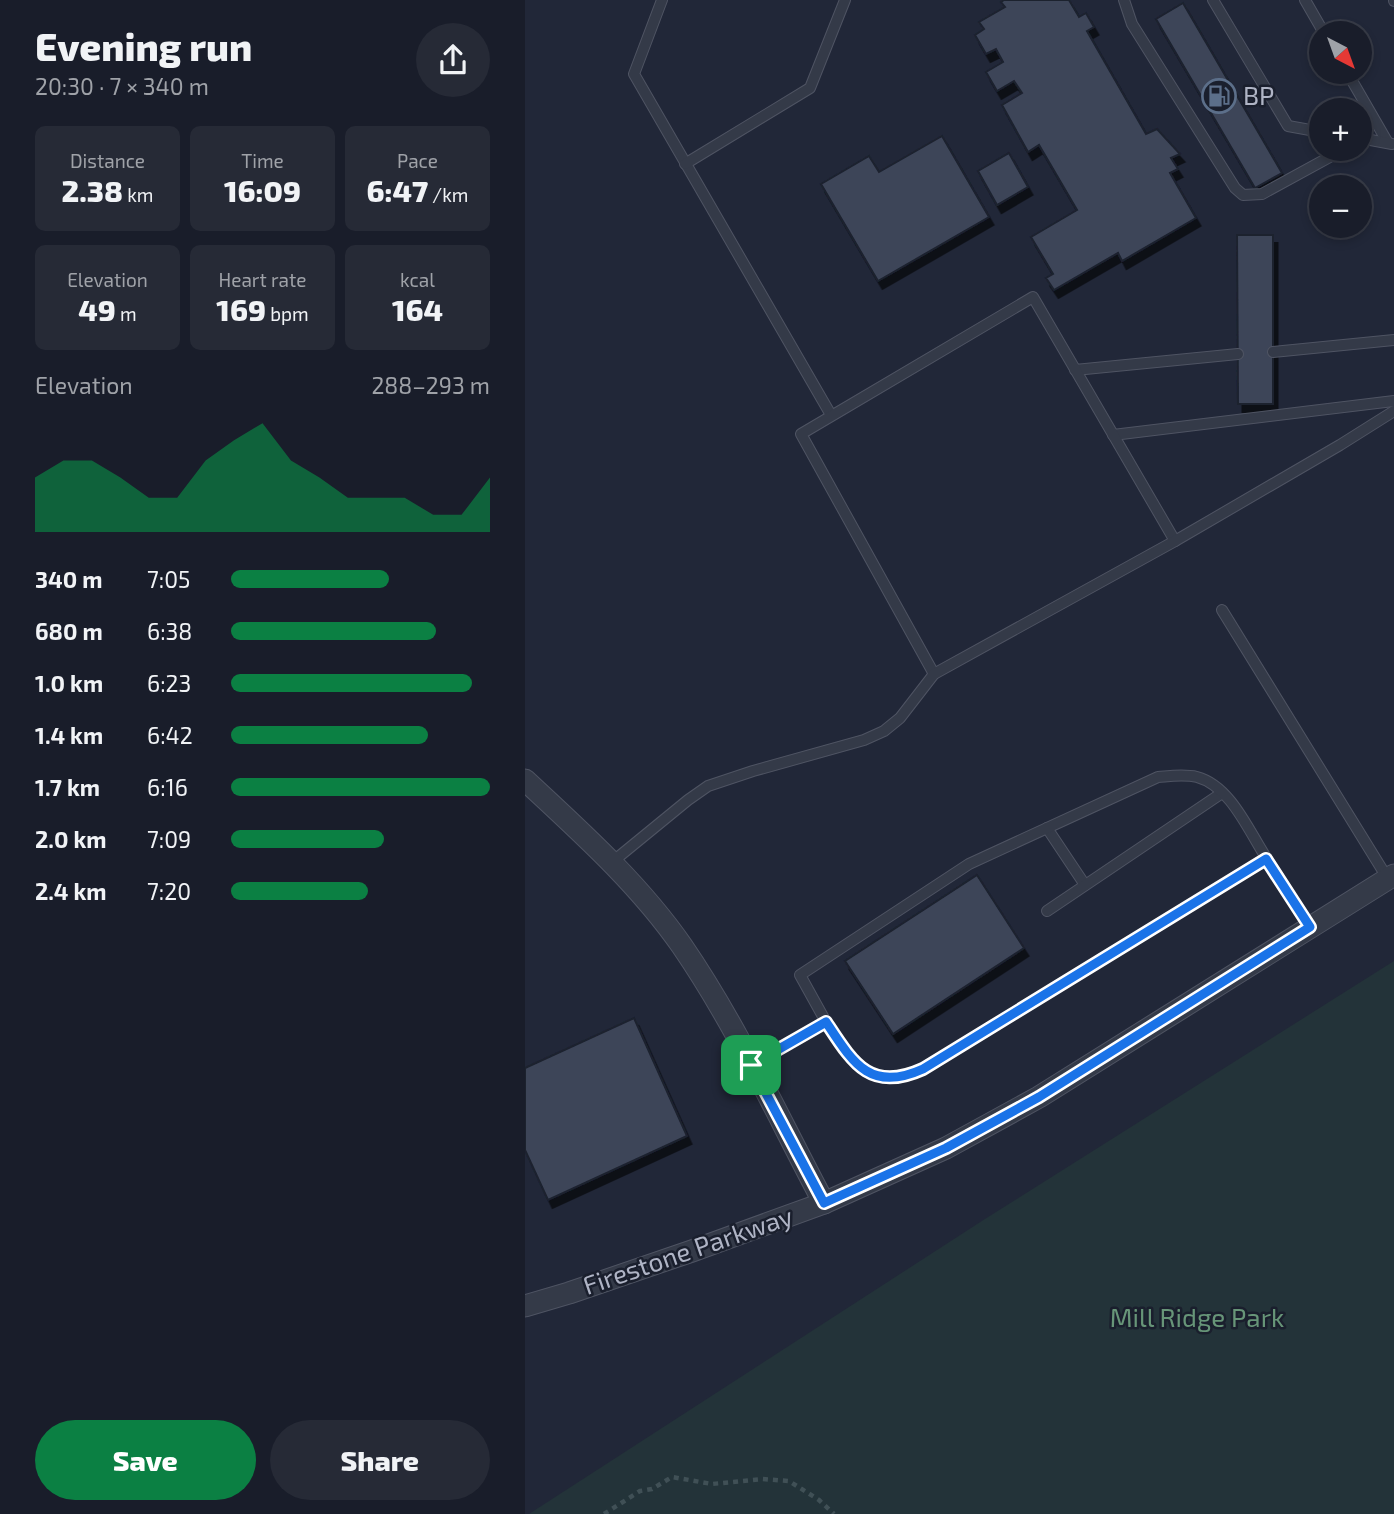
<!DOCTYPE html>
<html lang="en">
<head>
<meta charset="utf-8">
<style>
  :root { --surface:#191d2a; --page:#262a36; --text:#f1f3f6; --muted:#9fa2a8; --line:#373b47; --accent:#0b8043 }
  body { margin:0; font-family:"Exo 2",sans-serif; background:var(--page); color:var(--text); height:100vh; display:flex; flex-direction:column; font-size:26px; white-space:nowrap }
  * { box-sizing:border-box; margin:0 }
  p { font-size:23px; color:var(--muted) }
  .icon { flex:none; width:38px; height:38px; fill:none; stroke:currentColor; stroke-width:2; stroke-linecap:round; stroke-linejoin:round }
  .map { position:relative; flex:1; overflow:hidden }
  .sheet { display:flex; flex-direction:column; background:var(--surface); width:525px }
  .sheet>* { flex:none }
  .needle { width:46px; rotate:139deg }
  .buttons { position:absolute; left:784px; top:21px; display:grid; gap:14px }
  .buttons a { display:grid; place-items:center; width:63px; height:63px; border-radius:50%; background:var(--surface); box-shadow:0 4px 10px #0003,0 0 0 2px var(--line); font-size:35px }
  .pin { position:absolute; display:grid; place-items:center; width:60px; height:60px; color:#fff; margin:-30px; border-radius:14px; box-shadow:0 4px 10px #0006 }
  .round { display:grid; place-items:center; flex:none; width:74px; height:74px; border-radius:37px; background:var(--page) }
  .headline { display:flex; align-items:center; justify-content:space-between; height:119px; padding:0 35px }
  h1 { font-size:38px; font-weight:800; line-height:52px }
  .metrics { display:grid; grid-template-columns:repeat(3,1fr); gap:10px; height:119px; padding:7px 35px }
  .metrics div { display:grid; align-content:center; border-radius:10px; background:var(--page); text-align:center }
  .metrics b { font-size:30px; font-weight:800 }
  .metrics small { font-size:19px; font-weight:400 }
  .metrics p { font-size:19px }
  .chart { height:196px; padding:14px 35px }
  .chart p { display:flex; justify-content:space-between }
  .chart svg { width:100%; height:126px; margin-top:7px; fill:var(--accent); opacity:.7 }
  .action { display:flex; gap:14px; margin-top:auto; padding:14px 35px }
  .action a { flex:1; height:80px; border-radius:42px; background:var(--accent); color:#fff; font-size:28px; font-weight:800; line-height:80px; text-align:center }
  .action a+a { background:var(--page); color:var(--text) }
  ul { padding:0 35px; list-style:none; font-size:23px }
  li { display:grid; grid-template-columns:112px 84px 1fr; align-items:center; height:52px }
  li i { height:18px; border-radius:9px; background:var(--accent) }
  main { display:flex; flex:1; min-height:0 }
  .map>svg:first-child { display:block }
  .park { fill:#233339 }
  .building { fill:#3d4558; stroke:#1c212f; stroke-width:2; filter:url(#shadow) }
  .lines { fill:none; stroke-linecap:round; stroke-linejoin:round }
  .service-casing { stroke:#4f5463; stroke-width:12 }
  .minor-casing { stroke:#4f5463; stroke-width:23 }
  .path { stroke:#405056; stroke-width:4.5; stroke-dasharray:5 5; stroke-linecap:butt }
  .service { stroke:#343a48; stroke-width:10 }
  .minor { stroke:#343a48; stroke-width:21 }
  .route-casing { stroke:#fff; stroke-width:14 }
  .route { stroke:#1a73e8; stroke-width:9 }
  .labels { text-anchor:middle; stroke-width:5; stroke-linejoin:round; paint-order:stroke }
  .poi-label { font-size:26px; fill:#afb4c5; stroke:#1a1f2d; text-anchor:start }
  .street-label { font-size:26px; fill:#afb4c5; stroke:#1a1f2d }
  .park-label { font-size:26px; fill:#679578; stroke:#1a1f2d }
</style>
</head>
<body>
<main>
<section class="sheet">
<div class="headline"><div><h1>Evening run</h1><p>20:30 · 7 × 340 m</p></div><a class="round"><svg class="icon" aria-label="share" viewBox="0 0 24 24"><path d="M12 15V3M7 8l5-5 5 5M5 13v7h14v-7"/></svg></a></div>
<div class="metrics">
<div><p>Distance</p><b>2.38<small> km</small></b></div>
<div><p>Time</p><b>16:09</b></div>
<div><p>Pace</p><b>6:47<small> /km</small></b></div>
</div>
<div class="metrics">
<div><p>Elevation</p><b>49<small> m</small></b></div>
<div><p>Heart rate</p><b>169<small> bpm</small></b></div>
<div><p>kcal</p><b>164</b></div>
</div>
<div class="chart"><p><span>Elevation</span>288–293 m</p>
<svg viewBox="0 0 160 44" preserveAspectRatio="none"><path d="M0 44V25L10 19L20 19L30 25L40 32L50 32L60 19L70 12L80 6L90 19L100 25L110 32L120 32L130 32L140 38L150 38L160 25V44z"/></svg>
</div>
<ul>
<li><b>340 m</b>7:05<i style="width:61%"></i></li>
<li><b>680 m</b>6:38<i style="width:79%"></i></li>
<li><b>1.0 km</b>6:23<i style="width:93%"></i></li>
<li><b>1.4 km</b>6:42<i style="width:76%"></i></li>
<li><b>1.7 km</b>6:16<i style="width:100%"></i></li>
<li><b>2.0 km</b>7:09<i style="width:59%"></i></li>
<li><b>2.4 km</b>7:20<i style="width:53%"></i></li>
</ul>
<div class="action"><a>Save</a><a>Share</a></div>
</section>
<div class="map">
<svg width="869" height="1514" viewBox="0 0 869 1514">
  <defs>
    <filter id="shadow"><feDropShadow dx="4.5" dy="8" stdDeviation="0" flood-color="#0009"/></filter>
  </defs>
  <rect width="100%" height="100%" fill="#212738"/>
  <polygon class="park" points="869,961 869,1514 4,1514 460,1219"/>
  <g class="building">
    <polygon points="479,0 544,0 554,17 561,13 569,27 562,31 621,134 632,129 655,154 646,158 653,169 645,173 671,218 597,261 593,253 529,290 521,278 528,274 506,237 552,210 514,145 503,152 477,105 497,93 489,81 472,91 461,72 478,62 471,49 461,54 450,35 459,29 454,22 480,7 476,2"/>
    <polygon points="658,3 757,173 730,188 631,19"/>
    <polygon points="417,136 464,217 353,281 296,184 344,156 354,172"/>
    <polygon points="484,153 503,187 472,205 453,171"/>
    <polygon points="712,235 748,235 748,404 713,404"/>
    <polygon points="452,875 499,948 368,1034 320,961"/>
    <polygon points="109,1018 162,1136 23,1200 0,1150 0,1068"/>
  </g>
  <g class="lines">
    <g class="service-casing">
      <g id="service">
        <polyline points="137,0 109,74 306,415"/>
        <polyline points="599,0 607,24 710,188 718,195 737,194 812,153 816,149"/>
        <polyline points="688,0 763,126 796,132"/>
        <polyline points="780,0 799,33"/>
        <polyline points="869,0 869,1"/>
        <polyline points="822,72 863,143"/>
        <polyline points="835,138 867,144"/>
        <polyline points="160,164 285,88 320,0"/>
        <polyline points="748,352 869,340"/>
        <polyline points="550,370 713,354"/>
        <polyline points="588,435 869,401"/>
        <polyline points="697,610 863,879"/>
        <polyline points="409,674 276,434 508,297 650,541"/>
        <polyline points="522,828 560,885"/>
        <polyline points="86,863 163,800 183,786 228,771 339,740 359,731 375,718 409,674 650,541 815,445 869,411"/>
        <polyline points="522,911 697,793"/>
        <path d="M301,1022L275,975L444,864L633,777C646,776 659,774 672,777C706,786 724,832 742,859"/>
        <path d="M226,1065L301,1022C328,1063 345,1093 398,1069L742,859L785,927"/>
      </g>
    </g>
    <g class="minor-casing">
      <g id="minor">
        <path d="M0,780C56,832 114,884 157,946C212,1026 253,1117 299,1203"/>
        <polyline points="0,1306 44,1293 167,1251 299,1203 421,1148 514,1097 869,875"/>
      </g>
    </g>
    <polyline class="path" points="79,1514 115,1491 127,1489 147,1477 187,1484 237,1479 264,1481 294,1500 309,1514"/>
    <use href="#service" class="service"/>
    <use href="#minor" class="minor"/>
  </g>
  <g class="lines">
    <g class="route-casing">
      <path id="route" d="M741,859L785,927L514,1097L421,1148L299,1203L226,1065L301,1022C328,1063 345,1093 398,1069Z"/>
    </g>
    <use href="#route" class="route"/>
  </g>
  <defs>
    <g id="fuel-ring" transform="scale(1.75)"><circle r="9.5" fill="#1a1f2d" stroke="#5c6f8a" stroke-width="1.5"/><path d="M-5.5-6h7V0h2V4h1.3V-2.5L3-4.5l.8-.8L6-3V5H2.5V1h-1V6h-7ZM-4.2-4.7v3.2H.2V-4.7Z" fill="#5c6f8a"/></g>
  </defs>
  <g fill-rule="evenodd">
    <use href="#fuel-ring" x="694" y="96"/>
  </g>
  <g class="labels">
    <g class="poi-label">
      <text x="718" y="105">BP</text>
    </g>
    <g class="street-label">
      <text transform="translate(163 1251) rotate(-19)" y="9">Firestone Parkway</text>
    </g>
    <g class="park-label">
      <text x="672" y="1327">Mill Ridge Park</text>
    </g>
  </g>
</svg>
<div class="buttons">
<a><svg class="needle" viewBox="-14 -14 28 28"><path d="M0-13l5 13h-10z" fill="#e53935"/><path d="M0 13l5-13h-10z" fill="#9fa2a8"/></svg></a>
<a>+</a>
<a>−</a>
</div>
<div class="pin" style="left:226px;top:1065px;background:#1e9e55"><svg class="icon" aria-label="arrive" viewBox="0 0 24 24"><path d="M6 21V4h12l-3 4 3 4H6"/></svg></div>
</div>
</main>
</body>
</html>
